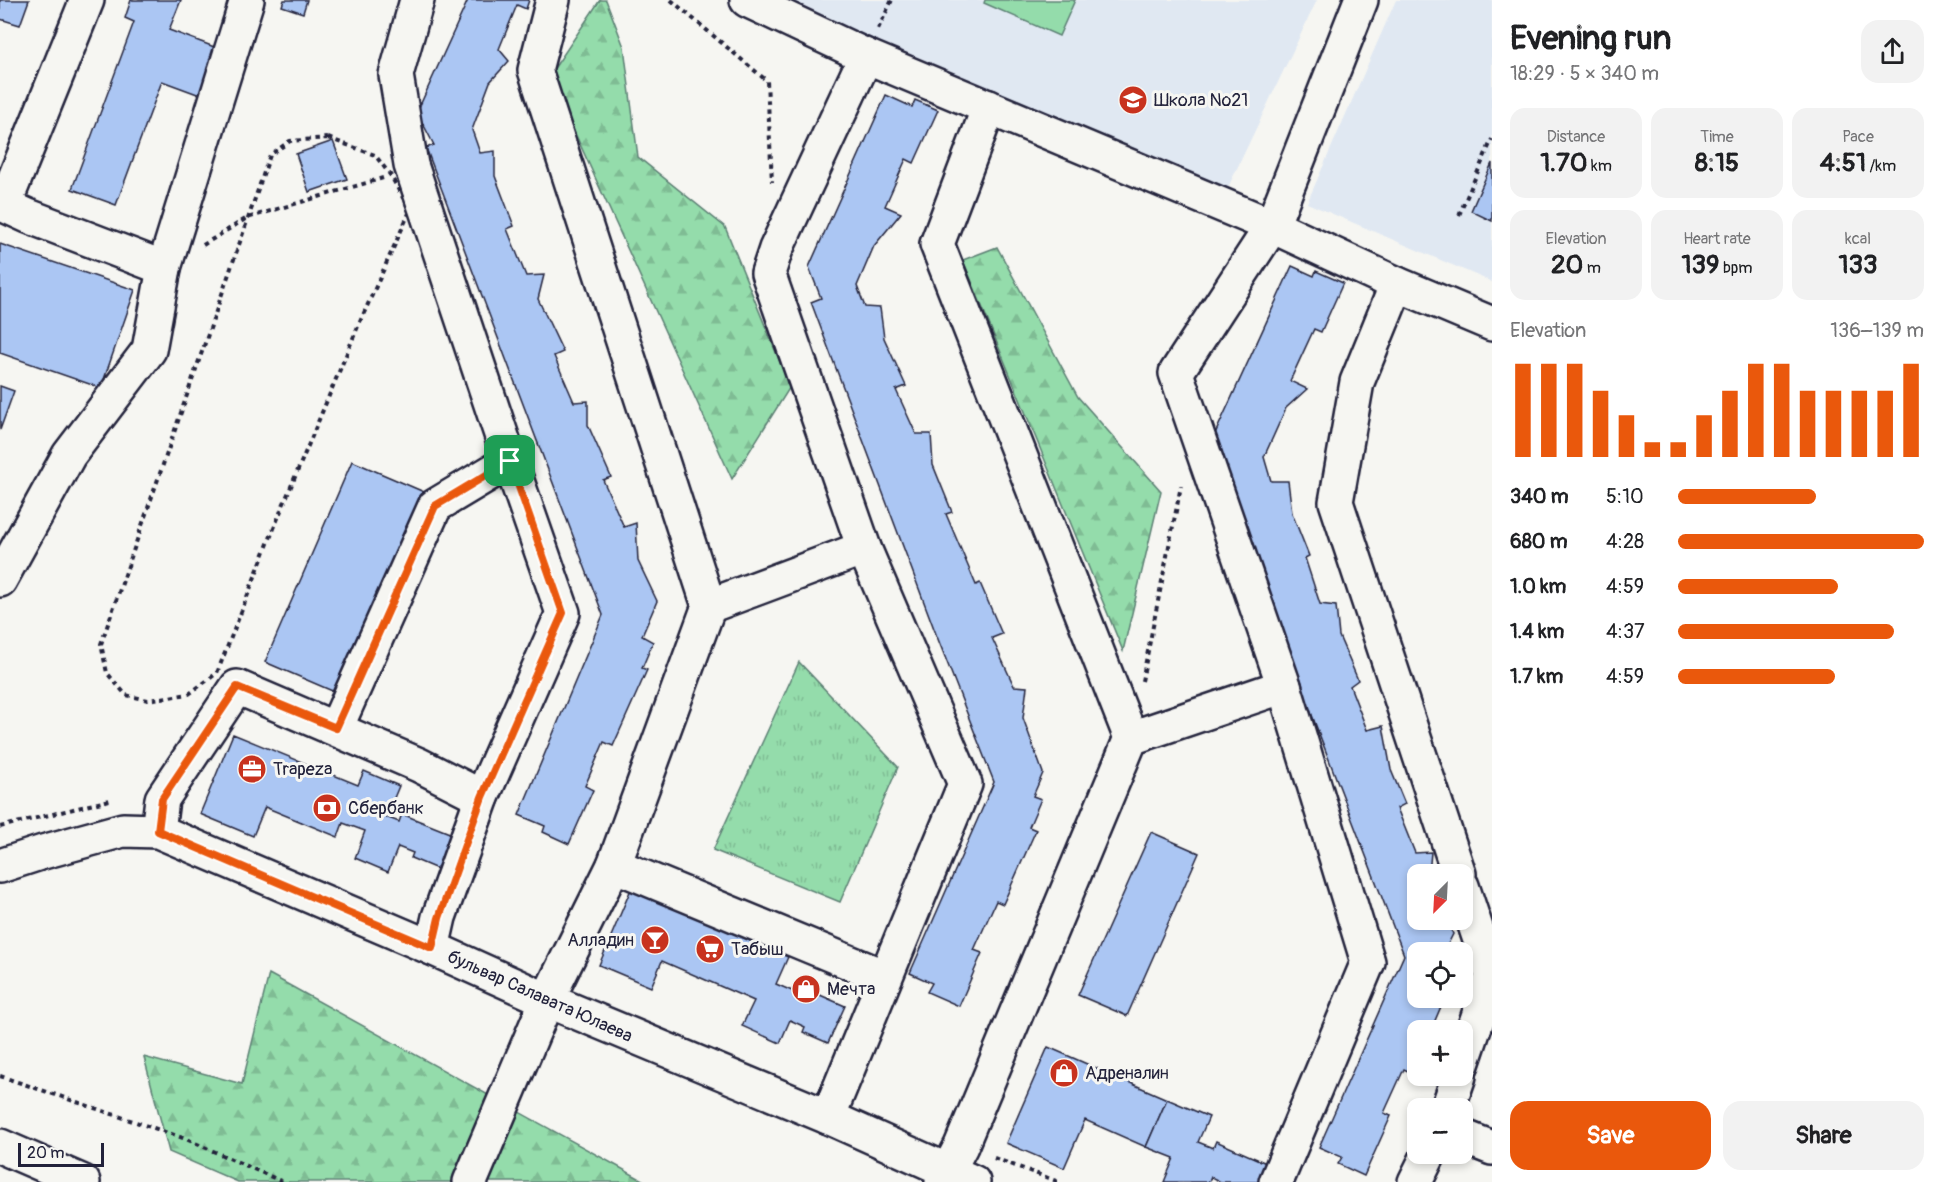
<!DOCTYPE html>
<html lang="en">
<head>
<meta charset="utf-8">
<style>
  :root { --surface:#fff; --page:#f2f2f2; --text:#202124; --muted:#757577; --accent:#ea580c }
  body { margin:0; font-family:Pangolin,sans-serif; background:var(--page); color:var(--text); height:100vh; display:flex; flex-direction:column; font-size:22px; white-space:nowrap }
  * { box-sizing:border-box; margin:0 }
  p { font-size:20px; color:var(--muted) }
  .icon { flex:none; width:33px; height:33px; fill:none; stroke:currentColor; stroke-width:2; stroke-linecap:round; stroke-linejoin:round }
  .map { position:relative; flex:1; overflow:hidden }
  .panel { display:flex; flex-direction:column; background:var(--surface); width:450px }
  .panel>* { flex:none }
  .needle { width:39px; rotate:204deg }
  .fabs { position:absolute; left:1407px; top:864px; display:grid; gap:12px }
  .fabs a { display:grid; place-items:center; width:66px; height:66px; border-radius:12px; background:var(--surface); box-shadow:0 3px 9px #0003; font-size:30px }
  .scale { position:absolute; left:18px; bottom:15px; width:86px; box-sizing:border-box; padding-left:6px; border:3px solid #22223b; border-top:0; font-size:16px; line-height:21px; white-space:nowrap; color:#22223b; -webkit-text-stroke:4px #f6f6f2; paint-order:stroke }
  .pin { position:absolute; display:grid; place-items:center; width:51px; height:51px; color:#fff; margin:-26px; border-radius:12px; box-shadow:0 3px 9px #0006 }
  .round { display:grid; place-items:center; flex:none; width:63px; height:63px; border-radius:18px; background:var(--page) }
  .head { display:flex; align-items:center; justify-content:space-between; height:102px; padding:0 18px }
  h1 { font-size:33px; font-weight:700; line-height:45px }
  .stats { display:grid; grid-template-columns:repeat(3,1fr); gap:9px; height:102px; padding:6px 18px }
  .stats div { display:grid; align-content:center; border-radius:15px; background:var(--page); text-align:center }
  .stats b { font-size:26px; font-weight:700 }
  .stats small { font-size:16px; font-weight:400 }
  .stats p { font-size:16px }
  .chart { height:168px; padding:12px 18px }
  .chart p { display:flex; justify-content:space-between }
  .chart svg { width:100%; height:108px; margin-top:6px; stroke:var(--accent); stroke-width:6 }
  .primary-button { display:flex; gap:12px; margin-top:auto; padding:12px 18px }
  .primary-button a { flex:1; height:69px; border-radius:18px; background:var(--accent); color:#fff; font-size:24px; font-weight:700; line-height:69px; text-align:center }
  .primary-button a+a { background:var(--page); color:var(--text) }
  ul { padding:0 18px; list-style:none; font-size:20px }
  li { display:grid; grid-template-columns:96px 72px 1fr; align-items:center; height:45px }
  li i { height:15px; border-radius:8px; background:var(--accent) }
  main { display:flex; flex:1; min-height:0 }
  .map>svg:first-child { display:block }
  .built { fill:#e0e8f2 }
  .grass { fill:url(#grass-tufts); stroke:#5b7f73; stroke-width:1.5 }
  .forest { fill:url(#forest-firs); stroke:#5b7f73; stroke-width:1.5 }
  .pitch { fill:#94dcab; stroke:#5b7f73; stroke-width:1.5 }
  .building { fill:#abc6f3; stroke:#22223b; stroke-width:1.5 }
  .lines { fill:none; stroke-linecap:round; stroke-linejoin:round }
  .minor-casing { stroke:#22223b; stroke-width:38 }
  .path { stroke:#22223b; stroke-width:4; stroke-dasharray:4.5 4.5; stroke-linecap:butt }
  .minor { stroke:#f6f6f2; stroke-width:33 }
  .route-casing { stroke:#fff; stroke-width:12 }
  .route { stroke:#ea580c; stroke-width:8 }
  .labels { text-anchor:middle; stroke-width:6; stroke-linejoin:round; paint-order:stroke }
  .poi-label { font-size:18px; fill:#22223b; stroke:#f6f6f2; text-anchor:start }
  .street-label { font-size:18px; fill:#22223b; stroke:#f6f6f2 }
</style>
</head>
<body>
<main>
<div class="map">
<svg width="1492" height="1182" viewBox="0 0 1492 1182">
  <defs>
    <pattern id="grass-tufts" width="24" height="20" patternUnits="userSpaceOnUse" patternTransform="scale(1.5)"><rect width="24" height="20" fill="#94dcab"/><path d="M3 7l-1-3M5 7V3M7 7l1-3M15 17l-1-3M17 17v-4M19 17l1-3" fill="none" stroke="#7fbc94"/></pattern>
    <pattern id="forest-firs" width="22" height="20" patternUnits="userSpaceOnUse" patternTransform="scale(1.5)"><rect width="22" height="20" fill="#94dcab"/><path d="M5 1l3.5 6h-7zM16 11l3.5 6h-7z" fill="#7fbc94"/></pattern>
  </defs>
  <rect width="100%" height="100%" fill="#f6f6f2"/>
  <filter id="ink" filterUnits="userSpaceOnUse"><feTurbulence type="fractalNoise" baseFrequency=".0167" numOctaves="2"/><feDisplacementMap in="SourceGraphic" scale="12" xChannelSelector="R" yChannelSelector="G"/><feConvolveMatrix kernelMatrix="1 2 1 2 8 2 1 2 1" color-interpolation-filters="sRGB"/></filter>
  <g filter="url(#ink)">
    <g class="built">
      <polygon points="769,0 1317,0 1222,200"/>
      <polygon points="1396,0 1492,0 1492,282 1307,203"/>
    </g>
    <polygon class="grass" points="799,662 898,767 840,902 713,850"/>
    <g class="forest">
      <polygon points="600,0 606,0 624,47 638,157 725,227 790,387 732,479 549,76"/>
      <polygon points="997,247 1078,397 1161,491 1123,651 963,260"/>
      <polygon points="269,974 646,1182 238,1182 169,1152 144,1057 242,1084"/>
    </g>
    <polygon class="pitch" points="985,0 1075,0 1059,36 984,3"/>
    <g class="building">
      <polygon points="0,0 29,0 20,25 0,19"/>
      <polygon points="131,0 181,0 169,30 217,48 200,95 162,81 116,205 72,189 134,22 125,18"/>
      <polygon points="284,0 307,0 303,13 282,6"/>
      <polygon points="468,0 529,0 526,9 517,5 499,49 509,61 490,82 472,130 480,153 495,151 495,176 514,226 507,229 526,276 544,275 538,299 563,352 554,356 574,402 588,401 588,425 611,477 603,480 624,527 636,523 638,561 657,601 642,636 653,642 642,668 647,670 613,746 604,742 585,786 593,790 569,844 543,832 545,826 519,815 603,615 426,148 434,145 417,112"/>
      <polygon points="886,95 912,107 915,100 938,110 914,163 906,159 885,206 901,213 874,246 857,286 865,307 880,308 884,338 906,386 896,390 916,434 931,434 933,465 952,512 946,514 976,585 980,583 1002,634 992,638 1014,686 1027,687 1023,718 1043,773 1033,796 1041,799 1029,827 1036,830 1003,904 996,901 974,950 982,953 959,1006 927,992 932,983 910,973 994,782 936,634 811,302 821,298 809,267"/>
      <polygon points="333,141 347,179 309,192 296,154"/>
      <polygon points="1492,163 1492,221 1471,211"/>
      <polygon points="0,244 135,290 101,388 0,353"/>
      <polygon points="1292,266 1314,276 1316,271 1343,283 1321,332 1314,329 1290,381 1307,389 1286,408 1264,457 1271,481 1288,481 1292,513 1309,556 1305,558 1320,604 1336,606 1339,636 1358,680 1350,686 1367,730 1383,726 1391,770 1405,804 1397,808 1415,853 1431,852 1429,874 1418,874 1418,920 1446,920 1453,934 1444,952 1418,952 1418,998 1436,998 1434,1000 1442,1004 1431,1030 1418,1030 1418,1060 1412,1073 1404,1069 1384,1113 1391,1116 1364,1176 1338,1164 1342,1157 1319,1147 1404,955 1219,473 1228,470 1214,436"/>
      <polygon points="0,386 14,391 0,430"/>
      <polygon points="352,461 431,495 344,696 265,662"/>
      <polygon points="233,734 358,785 364,771 399,786 386,817 399,822 402,814 452,834 437,869 411,858 413,853 398,847 388,872 355,858 365,831 343,823 338,837 265,807 253,836 200,814"/>
      <polygon points="1151,832 1199,853 1127,1016 1078,995"/>
      <polygon points="631,889 788,957 776,984 792,991 795,984 845,1006 828,1043 803,1032 805,1027 790,1020 780,1043 742,1026 754,1001 662,961 651,987 599,965"/>
      <polygon points="1048,1047 1167,1099 1146,1147 1085,1120 1064,1168 1006,1143"/>
      <polygon points="1167,1099 1209,1117 1198,1142 1213,1148 1216,1141 1266,1163 1258,1182 1221,1182 1211,1177 1209,1182 1164,1182 1174,1158 1146,1147"/>
    </g>
    <g class="lines">
      <g class="minor-casing">
        <g id="minor">
          <polyline points="87,0 4,205 28,216 164,268"/>
          <polyline points="417,0 396,75 411,165 510,461 563,613 482,797 439,917 432,948"/>
          <polyline points="553,0 535,70 709,606 614,865"/>
          <polyline points="747,0 866,56 1272,226 1397,284 1492,324"/>
          <polyline points="989,107 937,244 1131,738"/>
          <polyline points="1397,284 1357,382 1336,502 1459,874"/>
          <polyline points="0,580 69,455 149,350 164,268 247,0"/>
          <polyline points="709,606 864,548"/>
          <polyline points="336,728 435,506 510,461"/>
          <polyline points="158,831 162,799 237,687 419,765 482,797"/>
          <polyline points="0,866 43,852 123,830 158,831 432,948 547,1000 828,1117 973,1182"/>
          <polyline points="1462,886 1492,976 1462,1064"/>
          <polyline points="1448,1108 1459,1076"/>
          <polyline points="828,1117 965,784 864,548 768,273 776,249 866,56"/>
          <polyline points="1462,1136 1492,1148"/>
          <polyline points="0,1146 83,1182"/>
          <polyline points="470,1182 547,1000 614,865 885,977"/>
          <polyline points="942,1182 961,1146 1131,738 1284,686 1176,373 1272,226 1361,0"/>
          <polyline points="1276,1182 1368,962 1284,686"/>
          <polyline points="1415,1182 1429,1154"/>
        </g>
      </g>
      <g class="path">
        <polyline points="671,0 767,81 772,182"/>
        <polyline points="878,29 892,0"/>
        <polygon points="328,138 375,155 391,176 410,211 359,324 282,508 217,673 189,694 148,700 126,695 107,673 101,644 270,155 290,141"/>
        <polyline points="1459,215 1492,139"/>
        <polyline points="203,245 247,218 383,178"/>
        <polyline points="1142,681 1181,486"/>
        <polyline points="0,827 110,800"/>
        <polyline points="0,1076 186,1139 283,1182"/>
        <polyline points="994,1158 1059,1182"/>
      </g>
      <use href="#minor" class="minor"/>
    </g>
  </g>
  <g class="lines" filter="url(#ink)">
    <g class="route-casing">
      <polygon id="route" points="510,461 563,613 482,797 439,918 432,948 158,831 162,799 237,687 336,728 435,506"/>
    </g>
    <use href="#route" class="route"/>
  </g>
  <defs>
    <g id="school-disc" transform="scale(1.5)"><circle r="9.5" fill="#c8321e" stroke="#f6f6f2"/><path d="M0-5L7-2L0 1L-7-2ZM-4 1L0 2.5L4 1V4Q0 6-4 4Z" fill="#fff"/></g>
    <g id="office-disc" transform="scale(1.5)"><circle r="9.5" fill="#c8321e" stroke="#f6f6f2"/><path d="M-6-3h4V-5.5h4V-3h4V5H-6ZM-1-4.5V-3h2v-1.5ZM-6 0V1H6V0Z" fill="#fff"/></g>
    <g id="bank-disc" transform="scale(1.5)"><circle r="9.5" fill="#c8321e" stroke="#f6f6f2"/><path d="M-6-4H6V4H-6ZM0-2.3a2.3 2.3 0 1 0 0 4.6a2.3 2.3 0 1 0 0-4.6Z" fill="#fff"/></g>
    <g id="bar-disc" transform="scale(1.5)"><circle r="9.5" fill="#c8321e" stroke="#f6f6f2"/><path d="M-6-5H6L.8 .8V4.5H3.5V6h-7V4.5H-.8V.8Z" fill="#fff"/></g>
    <g id="supermarket-disc" transform="scale(1.5)"><circle r="9.5" fill="#c8321e" stroke="#f6f6f2"/><path d="M-6-5.5h2.5l.6 2H6L4.5 2H-2.5L-4.4-4H-6ZM-1.5 3.2a1.3 1.3 0 1 0 .1 0ZM3 3.2a1.3 1.3 0 1 0 .1 0Z" fill="#fff"/></g>
    <g id="shop-disc" transform="scale(1.5)"><circle r="9.5" fill="#c8321e" stroke="#f6f6f2"/><path d="M-5-2.5h2.3a2.7 3.5 0 0 1 5.4 0H5L5.5 6h-11ZM-1.5-2.5h3a1.5 2.3 0 0 0-3 0Z" fill="#fff"/></g>
  </defs>
  <g fill-rule="evenodd">
    <use href="#school-disc" x="1133" y="100"/>
    <use href="#office-disc" x="252" y="769"/>
    <use href="#bank-disc" x="327" y="808"/>
    <use href="#bar-disc" x="655" y="940"/>
    <use href="#supermarket-disc" x="710" y="949"/>
    <use href="#shop-disc" x="806" y="989"/>
    <use href="#shop-disc" x="1064" y="1073"/>
  </g>
  <g class="labels">
    <g class="poi-label">
      <text x="1154" y="106">Школа №21</text>
      <text x="273" y="775">Trapeza</text>
      <text x="348" y="814">Сбербанк</text>
      <text x="634" y="946" text-anchor="end">Алладин</text>
      <text x="731" y="955">Табыш</text>
      <text x="827" y="995">Мечта</text>
      <text x="1085" y="1079">Адреналин</text>
    </g>
    <g class="street-label">
      <text transform="translate(540 996) rotate(24)" y="6">бульвар Салавата Юлаева</text>
    </g>
  </g>
</svg>
<div class="fabs">
<a><svg class="needle" viewBox="-14 -14 28 28"><path d="M0-13l5 13h-10z" fill="#e53935"/><path d="M0 13l5-13h-10z" fill="#757577"/></svg></a>
<a><svg class="icon" aria-label="locate" viewBox="0 0 24 24"><circle cx="12" cy="12" r="6"/><path d="M12 2v4M12 18v4M2 12h4M18 12h4"/></svg></a>
<a>+</a>
<a>−</a>
</div>
<div class="scale">20 m</div>
<div class="pin" style="left:510px;top:461px;background:#1e9e55"><svg class="icon" aria-label="arrive" viewBox="0 0 24 24"><path d="M6 21V4h12l-3 4 3 4H6"/></svg></div>
</div>
<section class="panel">
<div class="head"><div><h1>Evening run</h1><p>18:29 · 5 × 340 m</p></div><a class="round"><svg class="icon" aria-label="share" viewBox="0 0 24 24"><path d="M12 15V3M7 8l5-5 5 5M5 13v7h14v-7"/></svg></a></div>
<div class="stats">
<div><p>Distance</p><b>1.70<small> km</small></b></div>
<div><p>Time</p><b>8:15</b></div>
<div><p>Pace</p><b>4:51<small> /km</small></b></div>
</div>
<div class="stats">
<div><p>Elevation</p><b>20<small> m</small></b></div>
<div><p>Heart rate</p><b>139<small> bpm</small></b></div>
<div><p>kcal</p><b>133</b></div>
</div>
<div class="chart"><p><span>Elevation</span>136–139 m</p>
<svg viewBox="0 0 160 44" preserveAspectRatio="none"><path d="M5 44V6M15 44V6M25 44V6M35 44V17M45 44V27M55 44V38M65 44V38M75 44V27M85 44V17M95 44V6M105 44V6M115 44V17M125 44V17M135 44V17M145 44V17M155 44V6"/></svg>
</div>
<ul>
<li><b>340 m</b>5:10<i style="width:56%"></i></li>
<li><b>680 m</b>4:28<i style="width:100%"></i></li>
<li><b>1.0 km</b>4:59<i style="width:65%"></i></li>
<li><b>1.4 km</b>4:37<i style="width:88%"></i></li>
<li><b>1.7 km</b>4:59<i style="width:64%"></i></li>
</ul>
<div class="primary-button"><a>Save</a><a>Share</a></div>
</section>
</main>
</body>
</html>
